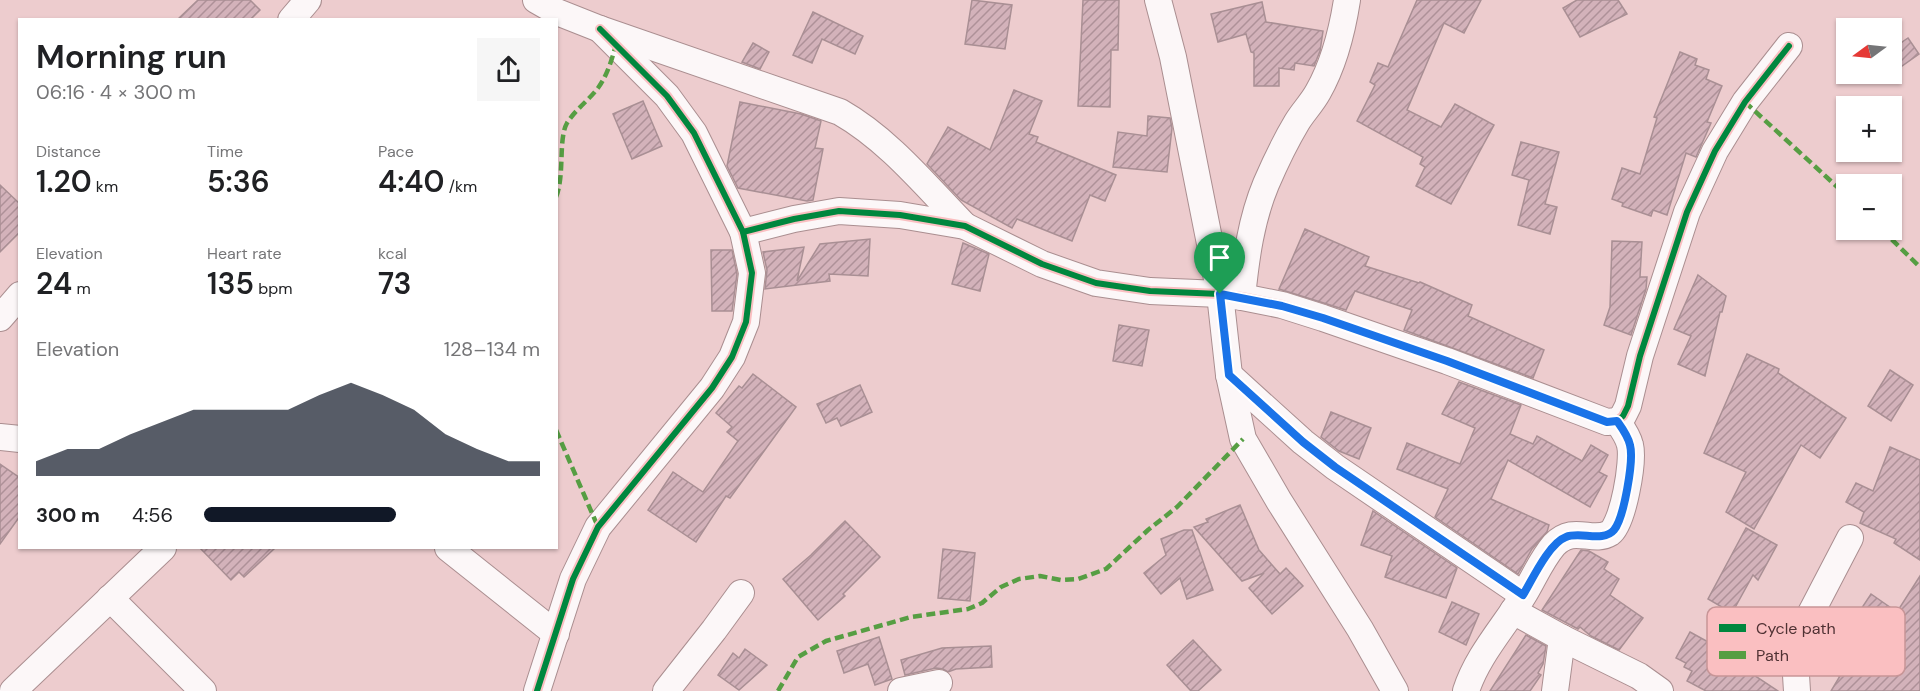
<!DOCTYPE html>
<html lang="en">
<head>
<meta charset="utf-8">
<style>
  :root { --surface:#fff; --page:#f6f6f6; --text:#202124; --muted:#757577; --accent:#111827 }
  body { margin:0; font-family:"DM Sans",sans-serif; background:var(--page); color:var(--text); height:100vh; display:flex; flex-direction:column; font-size:22px; white-space:nowrap }
  * { box-sizing:border-box; margin:0 }
  p { font-size:20px; color:var(--muted) }
  .icon { flex:none; width:33px; height:33px; fill:none; stroke:currentColor; stroke-width:2; stroke-linecap:round; stroke-linejoin:round }
  .map { position:relative; flex:1; overflow:hidden }
  .details { position:absolute; left:18px; top:18px; width:540px; height:531px; display:flex; flex-direction:column; background:var(--surface); border-radius:0px; box-shadow:0 2px 4px #0004 }
  .details>* { flex:none }
  .needle { width:39px; rotate:255deg }
  .tools { position:absolute; left:1836px; top:18px; display:grid; gap:12px }
  .tools a { display:grid; place-items:center; width:66px; height:66px; border-radius:0px; background:var(--surface); box-shadow:0 2px 4px #0004; font-size:30px }
  .pin { position:absolute; display:grid; place-items:center; width:51px; height:51px; color:#fff; margin:-62px -26px; border-radius:50% 50% 50% 0; rotate:-45deg; box-shadow:0 0 6px #0007 }
  .pin .icon { rotate:45deg }
  .round { display:grid; place-items:center; flex:none; width:63px; height:63px; border-radius:0px; background:var(--page) }
  .head { display:flex; align-items:center; justify-content:space-between; height:102px; padding:0 18px }
  h1 { font-size:33px; font-weight:600; line-height:45px }
  .stats { display:grid; grid-template-columns:repeat(3,1fr); gap:9px; height:102px; padding:6px 18px }
  .stats div { display:grid; align-content:center }
  .stats b { font-size:30px; font-weight:600 }
  .stats small { font-size:16px; font-weight:400 }
  .stats p { font-size:16px }
  .chart { height:168px; padding:12px 18px }
  .chart p { display:flex; justify-content:space-between }
  .chart svg { width:100%; height:108px; margin-top:6px; fill:var(--accent); opacity:.7 }
  ul { padding:0 18px; list-style:none; font-size:20px }
  li { display:grid; grid-template-columns:96px 72px 1fr; align-items:center; height:45px }
  li i { height:15px; border-radius:8px; background:var(--accent) }
  .map>svg:first-child { display:block }
  .building { fill:url(#building-hatch); stroke:#a98f94; stroke-width:1.5 }
  .lines { fill:none; stroke-linecap:round; stroke-linejoin:round }
  .minor-casing { stroke:#aa8e90; stroke-width:28 }
  .minor { stroke:#fcf7f8; stroke-width:26 }
  .quiet { stroke:#569e43; stroke-width:4.5; stroke-dasharray:9 4.5; stroke-linecap:butt }
  .cycleway-casing { stroke:#fabfc1; stroke-width:10 }
  .cycleway { stroke:#00873e; stroke-width:6 }
  .route-casing { stroke:#fff; stroke-width:12 }
  .route { stroke:#1a73e8; stroke-width:8 }
  .key { fill:#fabfc1; stroke:#c79597; stroke-width:1.5 }
  .key-label { font-size:16px; fill:#503234 }
</style>
</head>
<body>
<div class="map">
<svg width="1920" height="691" viewBox="0 0 1920 691">
  <defs>
    <pattern id="building-hatch" width="6" height="6" patternUnits="userSpaceOnUse" patternTransform="scale(1.5)"><rect width="6" height="6" fill="#d3b2ba"/><path d="M-1 1l2-2M0 6l6-6M5 7l2-2" fill="none" stroke="#ae9198"/></pattern>
  </defs>
  <rect width="100%" height="100%" fill="#edccce"/>
  <g class="building">
    <polygon points="198,0 250,0 260,10 250,20 177,20"/>
    <polygon points="972,0 1012,5 1005,49 965,44"/>
    <polygon points="1083,0 1119,0 1118,50 1111,50 1110,107 1078,106"/>
    <polygon points="1417,0 1481,0 1464,33 1444,23 1407,110 1441,127 1455,104 1494,125 1451,204 1416,186 1425,167 1420,164 1423,157 1357,121 1375,85 1370,82 1378,63 1388,67"/>
    <polygon points="1577,0 1618,0 1627,14 1580,37 1563,8"/>
    <polygon points="1262,2 1266,22 1323,31 1320,51 1314,66 1295,63 1294,70 1279,68 1279,86 1254,86 1254,53 1251,52 1246,34 1218,42 1211,14"/>
    <polygon points="813,12 863,36 855,54 822,39 812,63 793,55"/>
    <polygon points="1908,38 1919,54 1892,73 1892,49"/>
    <polygon points="753,43 769,52 760,69 742,62"/>
    <polygon points="1680,52 1697,59 1695,65 1709,70 1706,79 1722,86 1707,122 1711,123 1696,157 1686,153 1667,215 1653,210 1651,216 1622,206 1623,203 1612,199 1622,168 1640,174 1657,118 1654,117"/>
    <polygon points="1014,90 1042,101 1029,134 1038,137 1036,142 1116,175 1105,201 1090,195 1072,241 1017,219 1012,228 961,200 927,164 948,127 990,150"/>
    <polygon points="643,101 662,146 632,159 613,114"/>
    <polygon points="740,102 801,114 821,121 815,148 823,149 813,200 807,201 738,188 727,166"/>
    <polygon points="1148,116 1170,118 1172,128 1167,172 1113,167 1118,132 1147,136"/>
    <polygon points="1521,142 1559,152 1545,204 1557,207 1550,234 1518,225 1529,180 1512,175"/>
    <polygon points="0,185 20,204 20,232 0,252"/>
    <polygon points="1305,229 1369,257 1365,266 1419,283 1420,282 1472,305 1468,316 1544,350 1533,378 1404,330 1412,310 1355,291 1346,310 1279,289"/>
    <polygon points="870,239 868,276 829,274 830,281 765,289 767,270 763,252 804,247 797,281 820,244"/>
    <polygon points="1612,241 1642,242 1640,277 1647,277 1646,289 1631,335 1604,325 1610,307"/>
    <polygon points="963,243 989,254 980,291 952,284"/>
    <polygon points="711,250 732,250 737,274 732,311 712,311"/>
    <polygon points="1698,275 1726,296 1722,312 1720,312 1705,376 1678,364 1691,336 1674,329"/>
    <polygon points="1119,325 1149,330 1142,366 1113,361"/>
    <polygon points="1747,354 1779,369 1778,373 1846,418 1820,458 1801,445 1754,529 1726,512 1746,472 1704,453"/>
    <polygon points="1890,370 1913,385 1891,421 1868,406"/>
    <polygon points="753,374 796,407 730,498 726,496 696,542 648,510 673,472 703,492 738,441 727,432 732,427 716,413 739,386 742,388"/>
    <polygon points="1459,382 1521,405 1510,434 1533,444 1537,436 1582,461 1591,445 1608,455 1599,472 1607,476 1590,507 1508,460 1491,499 1549,525 1547,532 1532,549 1518,574 1435,517 1448,489 1397,469 1407,443 1460,464 1475,428 1442,414"/>
    <polygon points="860,385 872,412 841,426 837,418 826,423 817,404"/>
    <polygon points="1331,412 1371,428 1359,459 1339,451 1321,437"/>
    <polygon points="1890,447 1920,460 1920,560 1894,543 1896,539 1860,523 1864,512 1846,502 1856,483 1873,491"/>
    <polygon points="0,464 20,478 20,516 0,544"/>
    <polygon points="1240,505 1259,550 1280,574 1286,568 1303,586 1272,614 1249,588 1264,573 1242,581 1194,527 1208,522 1206,519"/>
    <polygon points="1373,511 1457,568 1446,598 1385,577 1392,556 1361,545"/>
    <polygon points="845,521 880,557 843,594 845,596 818,620 783,579 811,555"/>
    <polygon points="1746,528 1777,545 1758,580 1753,575 1732,613 1708,599"/>
    <polygon points="1184,530 1192,530 1213,590 1187,599 1180,578 1161,594 1144,573 1166,555 1161,539"/>
    <polygon points="200,548 275,548 244,577 239,572 231,580"/>
    <polygon points="943,549 975,553 970,601 938,598"/>
    <polygon points="1581,550 1589,551 1608,562 1604,569 1619,579 1610,595 1643,618 1619,650 1591,636 1580,627 1578,629 1542,610"/>
    <polygon points="1920,576 1920,691 1831,691 1840,676 1829,673 1846,649 1838,644 1871,594 1897,612"/>
    <polygon points="1452,602 1479,614 1466,645 1439,632"/>
    <polygon points="1690,632 1721,649 1719,652 1778,691 1706,691 1687,681 1692,671 1684,667 1686,663 1676,658"/>
    <polygon points="1526,635 1546,646 1543,664 1538,673 1541,675 1530,691 1490,691"/>
    <polygon points="879,637 892,679 875,685 868,664 844,673 837,651"/>
    <polygon points="1193,640 1221,670 1198,691 1191,691 1167,665"/>
    <polygon points="991,646 992,667 956,669 948,672 943,669 936,668 905,675 901,660 942,648"/>
    <polygon points="745,649 767,665 739,690 718,675 733,653 739,658"/>
  </g>
  <g class="lines">
    <g class="minor-casing">
      <g id="minor">
        <path d="M536,0L557,12L600,29L840,112C889,140 926,186 965,226"/>
        <polyline points="1158,0 1173,57 1220,294 1229,375 1243,439 1279,501 1360,629 1395,691"/>
        <polyline points="291,20 308,0"/>
        <polyline points="743,232 794,219 839,211 900,215 965,226 1042,264 1096,283 1150,291 1220,294 1242,297 1282,305 1323,318 1447,361 1607,422 1617,421 1623,416 1628,406 1640,356 1687,212 1715,151 1745,102 1789,46"/>
        <path d="M1242,297C1246,258 1251,220 1266,184C1275,163 1285,142 1297,122C1303,112 1312,103 1318,92C1334,64 1342,32 1347,0"/>
        <polyline points="0,318 20,295"/>
        <polyline points="1229,375 1303,442 1335,467 1523,595"/>
        <polyline points="0,437 20,439"/>
        <polyline points="448,548 556,634"/>
        <polyline points="110,598 203,691"/>
        <polyline points="1513,611 1562,638 1639,676 1660,691"/>
        <polyline points="13,691 163,548"/>
        <polyline points="537,691 573,579 598,527 712,388 732,357 746,322 752,273 743,232 694,133 667,96 600,29"/>
        <polyline points="666,691 714,630 741,593"/>
        <polyline points="901,691 939,683"/>
        <path d="M1466,691C1477,656 1504,627 1523,596C1533,580 1541,560 1554,545C1574,524 1592,544 1610,533C1623,524 1634,461 1630,445C1628,436 1622,428 1617,421"/>
        <polyline points="1555,691 1562,638"/>
        <polyline points="1797,691 1795,659 1801,632 1850,538"/>
      </g>
    </g>
    <use href="#minor" class="minor"/>
    <g class="quiet">
      <polyline points="1745,102 1846,195"/>
      <path d="M556,197C565,175 558,139 567,123C575,110 589,100 598,88C607,76 612,59 616,45"/>
      <polyline points="1882,230 1920,267"/>
      <polyline points="556,430 598,527"/>
      <polyline points="778,691 798,657 826,641 911,617 968,609 982,603 1001,587 1019,579 1040,576 1061,580 1078,579 1106,569 1148,530 1177,507 1243,439"/>
    </g>
    <g class="cycleway-casing">
      <g id="cycleway">
        <polyline points="743,232 794,219 839,211 900,215 965,226 1042,264 1096,283 1150,291 1220,294 1242,297 1282,305 1323,318 1447,361 1607,422 1617,421 1623,416 1628,406 1640,356 1687,212 1715,151 1745,102 1789,46"/>
        <polyline points="537,691 573,579 598,527 712,388 732,357 746,322 752,273 743,232 694,133 667,96 600,29"/>
      </g>
    </g>
    <use href="#cycleway" class="cycleway"/>
  </g>
  <g class="lines">
    <g class="route-casing">
      <path id="route" d="M1220,294L1282,306L1323,318L1447,361L1607,422L1617,421C1622,428 1628,436 1630,445C1634,460 1624,518 1614,530C1603,543 1580,531 1566,537C1549,543 1532,580 1523,595L1335,467L1303,442L1229,375Z"/>
    </g>
    <use href="#route" class="route"/>
  </g>
  <rect x="1707" y="607" width="198" height="69" rx="9" class="key"/>
  <rect x="1719" y="624" width="27" height="8" fill="#00873e"/>
  <rect x="1719" y="651" width="27" height="8" fill="#569e43"/>
  <g class="key-label">
    <text x="1756" y="634">Cycle path</text>
    <text x="1756" y="661">Path</text>
  </g>
</svg>
<div class="tools">
<a><svg class="needle" viewBox="-14 -14 28 28"><path d="M0-13l5 13h-10z" fill="#e53935"/><path d="M0 13l5-13h-10z" fill="#757577"/></svg></a>
<a>+</a>
<a>−</a>
</div>
<div class="pin" style="left:1220px;top:294px;background:#1e9e55"><svg class="icon" aria-label="arrive" viewBox="0 0 24 24"><path d="M6 21V4h12l-3 4 3 4H6"/></svg></div>
<section class="details">
<div class="head"><div><h1>Morning run</h1><p>06:16 · 4 × 300 m</p></div><a class="round"><svg class="icon" aria-label="share" viewBox="0 0 24 24"><path d="M12 15V3M7 8l5-5 5 5M5 13v7h14v-7"/></svg></a></div>
<div class="stats">
<div><p>Distance</p><b>1.20<small> km</small></b></div>
<div><p>Time</p><b>5:36</b></div>
<div><p>Pace</p><b>4:40<small> /km</small></b></div>
</div>
<div class="stats">
<div><p>Elevation</p><b>24<small> m</small></b></div>
<div><p>Heart rate</p><b>135<small> bpm</small></b></div>
<div><p>kcal</p><b>73</b></div>
</div>
<div class="chart"><p><span>Elevation</span>128–134 m</p>
<svg viewBox="0 0 160 44" preserveAspectRatio="none"><path d="M0 44V38L10 33L20 33L30 27L40 22L50 17L60 17L70 17L80 17L90 11L100 6L110 11L120 17L130 27L140 33L150 38L160 38V44z"/></svg>
</div>
<ul>
<li><b>300 m</b>4:56<i style="width:57%"></i></li>
</ul>
</section>
</div>
</body>
</html>
